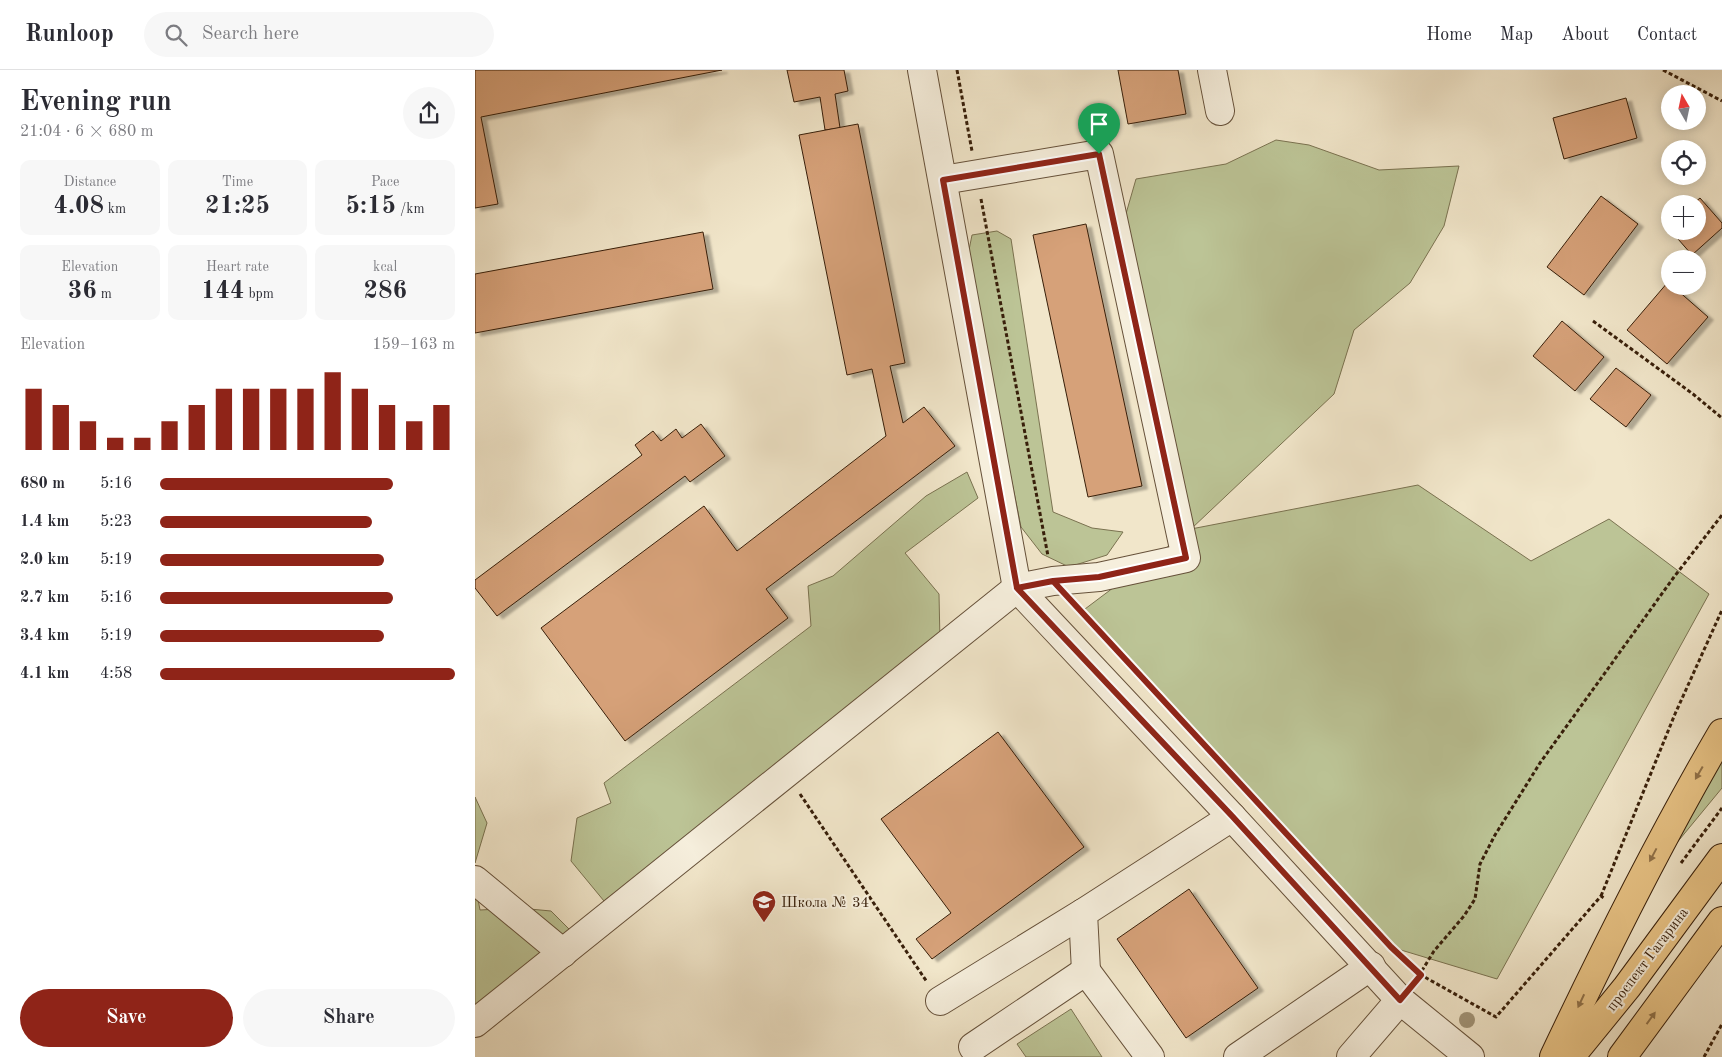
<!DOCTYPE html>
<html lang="en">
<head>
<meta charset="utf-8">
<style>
  :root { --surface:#fff; --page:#f7f7f7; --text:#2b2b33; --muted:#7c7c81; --line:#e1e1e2; --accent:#8f2418 }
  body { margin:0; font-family:"Old Standard TT",serif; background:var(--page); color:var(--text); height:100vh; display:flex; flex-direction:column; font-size:19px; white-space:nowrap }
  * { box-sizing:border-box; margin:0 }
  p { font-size:16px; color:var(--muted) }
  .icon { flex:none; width:28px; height:28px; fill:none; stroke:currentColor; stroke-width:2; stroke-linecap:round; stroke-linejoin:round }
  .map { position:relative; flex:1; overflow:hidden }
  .side { display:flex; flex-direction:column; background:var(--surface); width:475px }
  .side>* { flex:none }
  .needle { width:32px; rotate:351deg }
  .tools { position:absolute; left:1186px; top:15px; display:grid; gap:10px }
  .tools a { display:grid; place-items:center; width:45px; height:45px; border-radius:50%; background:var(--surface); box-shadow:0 2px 12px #0003; font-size:25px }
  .pin { position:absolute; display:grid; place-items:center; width:42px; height:42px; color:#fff; margin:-51px -21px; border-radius:50% 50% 50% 0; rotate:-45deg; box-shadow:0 0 5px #0007 }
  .pin .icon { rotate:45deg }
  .round { display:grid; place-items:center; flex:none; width:52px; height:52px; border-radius:26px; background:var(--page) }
  .summary { display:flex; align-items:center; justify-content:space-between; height:85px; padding:0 20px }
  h1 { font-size:28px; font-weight:700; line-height:38px }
  .stats { display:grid; grid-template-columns:repeat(3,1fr); gap:8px; height:85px; padding:5px 20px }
  .stats div { display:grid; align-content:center; border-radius:10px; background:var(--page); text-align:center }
  .stats b { font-size:25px; font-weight:700 }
  .stats small { font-size:14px; font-weight:400 }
  .stats p { font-size:14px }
  .chart { height:140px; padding:10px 20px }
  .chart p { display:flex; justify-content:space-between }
  .chart svg { width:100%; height:90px; margin-top:5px; stroke:var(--accent); stroke-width:6 }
  .button { display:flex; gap:10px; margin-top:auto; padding:10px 20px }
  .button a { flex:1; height:58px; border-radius:30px; background:var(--accent); color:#fff; font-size:20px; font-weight:700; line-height:58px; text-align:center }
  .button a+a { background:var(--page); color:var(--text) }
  ul { padding:0 20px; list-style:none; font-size:16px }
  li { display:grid; grid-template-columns:80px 60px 1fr; align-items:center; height:38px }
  li i { height:12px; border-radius:6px; background:var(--accent) }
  header { display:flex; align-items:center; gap:30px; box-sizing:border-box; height:70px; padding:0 25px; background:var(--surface); border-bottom:1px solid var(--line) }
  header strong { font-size:24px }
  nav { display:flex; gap:28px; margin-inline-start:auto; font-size:18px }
  .search { width:350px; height:45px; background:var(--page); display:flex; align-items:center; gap:12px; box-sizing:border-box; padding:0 18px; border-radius:28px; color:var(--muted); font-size:19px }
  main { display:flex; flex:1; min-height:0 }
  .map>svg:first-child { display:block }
  .green { fill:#bcc496; stroke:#7a7250 }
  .building { fill:#d6a179; stroke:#381f0a; filter:url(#shadow) }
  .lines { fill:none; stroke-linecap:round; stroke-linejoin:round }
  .minor-casing { stroke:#66513a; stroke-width:30 }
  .major-casing { stroke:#381f0a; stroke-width:30 }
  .path { stroke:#381f0a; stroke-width:3; stroke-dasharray:4 2.5; stroke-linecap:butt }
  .minor { stroke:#f6efdd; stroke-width:28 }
  .major { stroke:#e8c385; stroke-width:28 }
  .tree { fill:#a19478 }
  .oneway { fill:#907148 }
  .route-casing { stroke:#fff; stroke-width:10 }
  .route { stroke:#8f2418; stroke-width:6 }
  .labels { text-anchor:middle; stroke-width:4; stroke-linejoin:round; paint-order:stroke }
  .poi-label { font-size:15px; fill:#381f0a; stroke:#f6efdd; text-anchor:start }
  .street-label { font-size:15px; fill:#381f0a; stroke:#f6efdd }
</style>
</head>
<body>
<header>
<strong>Runloop</strong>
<div class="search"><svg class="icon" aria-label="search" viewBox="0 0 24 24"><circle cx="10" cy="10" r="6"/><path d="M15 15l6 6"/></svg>Search here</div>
<nav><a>Home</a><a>Map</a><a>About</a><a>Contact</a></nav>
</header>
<main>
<section class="side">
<div class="summary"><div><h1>Evening run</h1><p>21:04 · 6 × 680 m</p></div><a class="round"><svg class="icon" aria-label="share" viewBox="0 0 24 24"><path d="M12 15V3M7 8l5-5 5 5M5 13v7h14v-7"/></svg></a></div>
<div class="stats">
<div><p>Distance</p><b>4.08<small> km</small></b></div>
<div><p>Time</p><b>21:25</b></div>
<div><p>Pace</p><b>5:15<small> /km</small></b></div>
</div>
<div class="stats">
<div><p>Elevation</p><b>36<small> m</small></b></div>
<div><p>Heart rate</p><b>144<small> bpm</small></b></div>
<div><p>kcal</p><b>286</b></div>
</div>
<div class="chart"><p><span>Elevation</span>159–163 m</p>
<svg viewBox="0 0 160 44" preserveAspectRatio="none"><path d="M5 44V14M15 44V22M25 44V30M35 44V38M45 44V38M55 44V30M65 44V22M75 44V14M85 44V14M95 44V14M105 44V14M115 44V6M125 44V14M135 44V22M145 44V30M155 44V22"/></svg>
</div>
<ul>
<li><b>680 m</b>5:16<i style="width:79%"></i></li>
<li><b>1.4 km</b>5:23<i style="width:72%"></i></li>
<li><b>2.0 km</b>5:19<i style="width:76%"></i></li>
<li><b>2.7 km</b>5:16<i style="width:79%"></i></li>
<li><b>3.4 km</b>5:19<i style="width:76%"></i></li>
<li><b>4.1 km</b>4:58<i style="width:100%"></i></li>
</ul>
<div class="button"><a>Save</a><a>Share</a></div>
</section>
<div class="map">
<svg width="1247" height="987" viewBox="0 0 1247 987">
  <defs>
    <filter id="shadow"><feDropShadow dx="5.5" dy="3" stdDeviation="1" flood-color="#0004"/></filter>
  </defs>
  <rect width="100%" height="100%" fill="#f1e6ca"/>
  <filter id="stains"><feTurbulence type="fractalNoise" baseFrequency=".004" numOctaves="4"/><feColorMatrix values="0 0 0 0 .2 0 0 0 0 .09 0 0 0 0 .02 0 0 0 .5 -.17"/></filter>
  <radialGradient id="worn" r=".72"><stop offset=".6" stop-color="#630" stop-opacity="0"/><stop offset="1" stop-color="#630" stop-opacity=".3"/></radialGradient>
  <g class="green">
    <polygon points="801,70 834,75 904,100 984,96 969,156 935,213 879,260 859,324 716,459 943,415 1056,491 1134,449 1234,524 1022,909 916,877 606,542 715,460 646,161 661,109 751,94"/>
    <polygon points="522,161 536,169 578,442 617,458 648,462 632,485 594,497 567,484 546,457 492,190 497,165"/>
    <polygon points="492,402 503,428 430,483 464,524 465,572 129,831 96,791 102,748 136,733 129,713 336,556 333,516 358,506 451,426"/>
    <polygon points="1247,688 1247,718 1200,775"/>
    <polygon points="0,727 12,753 0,793"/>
    <polygon points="0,813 5,840 44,838 76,841 96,861 0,941"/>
    <polygon points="596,939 627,987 551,987 542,974"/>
  </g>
  <g class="building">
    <polygon points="0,0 247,0 6,47 23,134 0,138"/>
    <polygon points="312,0 369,0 373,21 360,24 365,58 350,60 345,27 319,32"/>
    <polygon points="643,0 703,0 711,44 653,54"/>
    <polygon points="1151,28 1162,68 1089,89 1078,48"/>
    <polygon points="383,54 430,293 415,296 428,353 449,337 480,376 291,519 313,548 150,671 66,558 229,436 262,481 411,366 397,299 372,305 324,65"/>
    <polygon points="1126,126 1163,154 1109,225 1072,197"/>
    <polygon points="1225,128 1247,153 1247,158 1217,185 1196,161 1222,161 1222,134 1218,134"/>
    <polygon points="611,154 667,416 613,427 558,165"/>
    <polygon points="228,162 238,219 0,263 0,204"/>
    <polygon points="1193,212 1233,247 1192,294 1152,260"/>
    <polygon points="1087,251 1129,287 1100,321 1058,286"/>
    <polygon points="1141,298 1176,325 1151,357 1115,329"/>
    <polygon points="226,354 250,386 215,412 210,406 22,546 0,518 0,510 167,385 160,375 178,361 186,371 201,359 207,368"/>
    <polygon points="523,662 609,777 457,889 441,869 476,843 406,749"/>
    <polygon points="714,819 783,918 711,968 642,869"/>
  </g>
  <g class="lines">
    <g class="minor-casing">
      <g id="minor">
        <polyline points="447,0 542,518"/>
        <polyline points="737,0 745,41"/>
        <polyline points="542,518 757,747 925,930 995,987"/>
        <polyline points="0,810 88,883"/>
        <polyline points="611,901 608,843 757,747"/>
        <polyline points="465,931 608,843"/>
        <polyline points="0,953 542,518 578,511 624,507 711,488 624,84 468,110"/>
        <polyline points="498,977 611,901 675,987"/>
        <polyline points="763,987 896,896"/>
        <polyline points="876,987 925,930"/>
      </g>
    </g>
    <g class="major-casing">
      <g id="major">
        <path d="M1079,987C1131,877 1185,769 1247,663"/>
        <polyline points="1095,987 1152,917 1247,788"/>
        <polyline points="1147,987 1247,851"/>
      </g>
    </g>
    <g class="path">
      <polyline points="482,0 497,81"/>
      <polyline points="1188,0 1247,31"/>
      <polyline points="506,129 573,486"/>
      <polyline points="1118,251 1218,324 1247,348"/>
      <polyline points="598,534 923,885 946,905 1021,947 1126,826 1129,828"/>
      <polyline points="325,724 452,912"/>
      <polyline points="1206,793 1247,738"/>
      <polyline points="1126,826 1200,644 1247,540"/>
      <polyline points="940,912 959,881 989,846 1000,829 1005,794 1020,765 1065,693 1199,507 1247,445"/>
      <polyline points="1229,987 1247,954"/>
    </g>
    <use href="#minor" class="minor"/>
    <use href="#major" class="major"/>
  </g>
  <circle class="tree" cx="992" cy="950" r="8"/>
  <defs><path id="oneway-solid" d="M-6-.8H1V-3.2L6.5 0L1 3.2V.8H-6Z" transform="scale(1.25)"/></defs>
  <g class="oneway">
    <use href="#oneway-solid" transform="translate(1224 703) rotate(120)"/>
    <use href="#oneway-solid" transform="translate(1178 785) rotate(118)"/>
    <use href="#oneway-solid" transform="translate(1106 931) rotate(115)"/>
    <use href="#oneway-solid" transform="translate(1176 948) rotate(-54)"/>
  </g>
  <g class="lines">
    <g class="route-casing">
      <polyline id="route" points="624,84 468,110 542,518 578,511 916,877 946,905 925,930 757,746 542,518 578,511 624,507 711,488 624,84"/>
    </g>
    <use href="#route" class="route"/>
  </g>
  <defs>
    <g id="school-pin" transform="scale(1.25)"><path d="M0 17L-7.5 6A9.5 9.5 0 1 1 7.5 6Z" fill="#8f2418" stroke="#f6efdd"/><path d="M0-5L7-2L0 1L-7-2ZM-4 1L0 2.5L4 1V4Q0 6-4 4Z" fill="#fff"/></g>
  </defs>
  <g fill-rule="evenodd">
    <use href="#school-pin" x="289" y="832"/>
  </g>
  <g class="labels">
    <g class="poi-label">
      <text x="306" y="837">Школа № 34</text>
    </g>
    <g class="street-label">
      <text transform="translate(1172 889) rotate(-53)" y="5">проспект Гагарина</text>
    </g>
  </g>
  <rect width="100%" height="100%" filter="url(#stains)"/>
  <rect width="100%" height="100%" fill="url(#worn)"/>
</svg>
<div class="tools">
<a><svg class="needle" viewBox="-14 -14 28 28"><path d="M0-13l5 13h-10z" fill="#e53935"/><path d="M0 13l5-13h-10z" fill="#7c7c81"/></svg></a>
<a><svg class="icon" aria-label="locate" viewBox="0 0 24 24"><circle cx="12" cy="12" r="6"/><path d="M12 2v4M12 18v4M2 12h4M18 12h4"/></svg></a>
<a>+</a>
<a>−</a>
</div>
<div class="pin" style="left:624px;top:84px;background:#1e9e55"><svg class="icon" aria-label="arrive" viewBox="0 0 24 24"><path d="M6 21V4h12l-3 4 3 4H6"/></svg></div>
</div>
</main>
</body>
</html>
